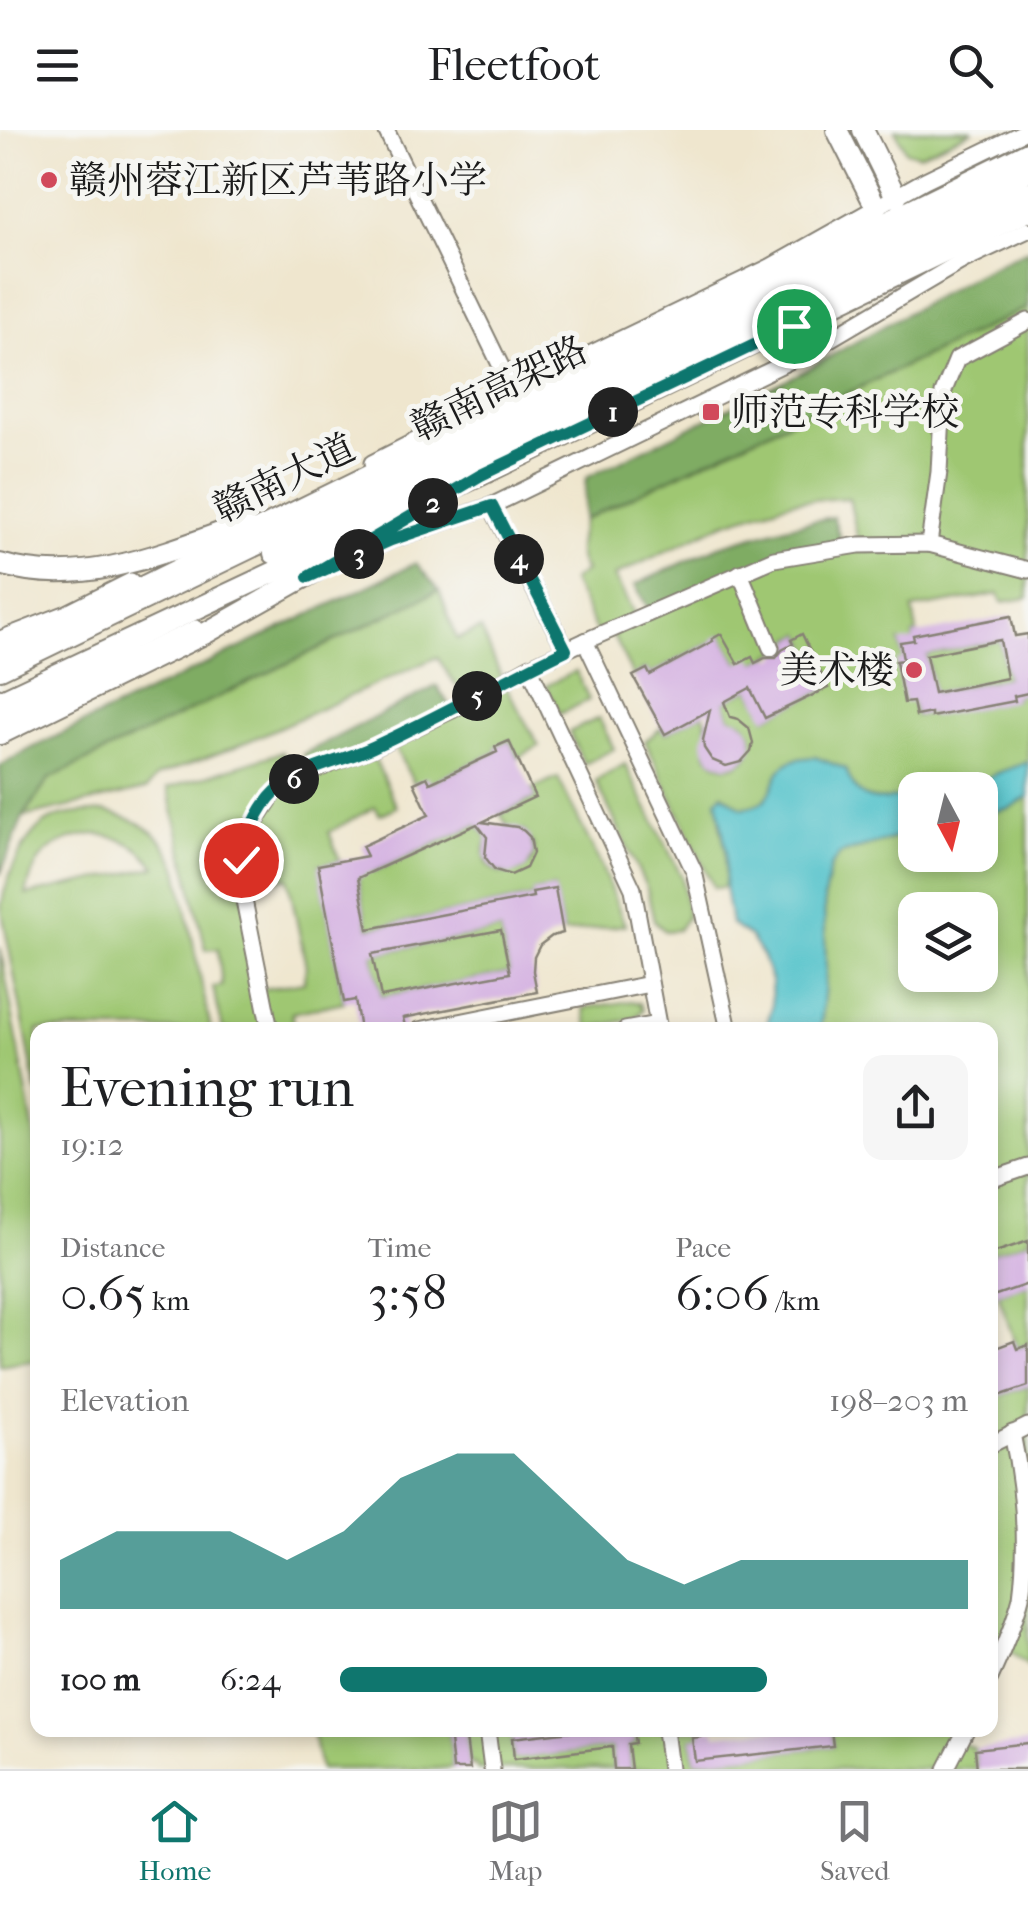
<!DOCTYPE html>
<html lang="en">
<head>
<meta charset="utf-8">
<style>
  :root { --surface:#fff; --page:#f6f6f6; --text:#202124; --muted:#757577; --line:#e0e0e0; --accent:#0f766e }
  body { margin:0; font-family:"IM FELL French Canon","Noto Serif SC",serif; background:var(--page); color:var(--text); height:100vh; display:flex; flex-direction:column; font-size:38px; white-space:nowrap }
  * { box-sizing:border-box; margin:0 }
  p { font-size:32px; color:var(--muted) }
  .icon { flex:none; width:55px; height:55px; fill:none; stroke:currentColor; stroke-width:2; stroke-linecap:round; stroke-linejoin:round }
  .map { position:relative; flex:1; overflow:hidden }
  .side { position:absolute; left:30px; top:892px; width:968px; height:715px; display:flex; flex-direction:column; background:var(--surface); border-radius:20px; box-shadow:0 5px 15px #0003 }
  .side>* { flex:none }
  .needle { width:65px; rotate:173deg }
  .controls { position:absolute; left:898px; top:642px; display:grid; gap:20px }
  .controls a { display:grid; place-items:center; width:100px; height:100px; border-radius:20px; background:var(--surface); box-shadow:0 5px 15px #0003; font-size:50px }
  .pin { position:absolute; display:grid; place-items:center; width:85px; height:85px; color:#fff; margin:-42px; border:5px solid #fff; border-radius:50%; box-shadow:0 2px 10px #0007 }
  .km { position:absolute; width:50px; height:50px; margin:-25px; border-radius:50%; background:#222; color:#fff; font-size:28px; line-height:50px; text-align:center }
  .round { display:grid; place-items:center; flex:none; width:105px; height:105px; border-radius:20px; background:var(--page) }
  .head { display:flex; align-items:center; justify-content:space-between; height:170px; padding:0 30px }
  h1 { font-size:55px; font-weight:600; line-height:75px }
  .stats { display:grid; grid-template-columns:repeat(3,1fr); gap:15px; height:170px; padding:10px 30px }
  .stats div { display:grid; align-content:center }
  .stats b { font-size:50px; font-weight:600 }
  .stats small { font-size:28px; font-weight:400 }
  .stats p { font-size:28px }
  .chart { height:280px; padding:20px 30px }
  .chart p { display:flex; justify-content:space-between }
  .chart svg { width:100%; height:180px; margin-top:10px; fill:var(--accent); opacity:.7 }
  ul { padding:0 30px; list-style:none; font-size:32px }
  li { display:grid; grid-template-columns:160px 120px 1fr; align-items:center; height:75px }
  li i { height:25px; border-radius:12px; background:var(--accent) }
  header { display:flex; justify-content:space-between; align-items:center; height:130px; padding:0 30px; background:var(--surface); font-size:45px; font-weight:600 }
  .tab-bar { display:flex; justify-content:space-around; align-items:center; height:140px; border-top:2px solid var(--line); background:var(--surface); font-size:28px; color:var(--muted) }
  .tab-bar a { display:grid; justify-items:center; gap:5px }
  .tab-bar .active { color:var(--accent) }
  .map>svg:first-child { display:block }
  .green { fill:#9fc772; stroke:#5e7247; stroke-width:2.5; fill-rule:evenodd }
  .forest { fill:#7fac64; stroke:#4e6440; stroke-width:2.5 }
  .water { fill:#55c3cb; stroke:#387074; stroke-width:2.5 }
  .building { fill:#d4b1e1; fill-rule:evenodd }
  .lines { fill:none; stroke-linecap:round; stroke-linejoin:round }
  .minor-casing { stroke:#868175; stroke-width:19 }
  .major-casing { stroke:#868175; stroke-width:24 }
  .highway-casing { stroke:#868175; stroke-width:26 }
  .minor { stroke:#fff; stroke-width:15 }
  .major { stroke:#fff; stroke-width:20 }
  .highway { stroke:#fff; stroke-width:22 }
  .route-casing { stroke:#fff; stroke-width:20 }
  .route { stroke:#0f766e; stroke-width:12 }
  .poi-dot { fill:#d1495b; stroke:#f6f6f2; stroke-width:4 }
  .labels { text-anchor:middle; stroke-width:10; stroke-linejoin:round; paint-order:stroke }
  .poi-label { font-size:38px; fill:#1c1c1c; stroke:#f6f6f2; text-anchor:start }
  .street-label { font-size:38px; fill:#1c1c1c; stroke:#f6f6f2 }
</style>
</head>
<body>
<header><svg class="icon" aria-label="menu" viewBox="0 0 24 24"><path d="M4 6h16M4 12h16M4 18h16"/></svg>Fleetfoot<svg class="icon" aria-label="search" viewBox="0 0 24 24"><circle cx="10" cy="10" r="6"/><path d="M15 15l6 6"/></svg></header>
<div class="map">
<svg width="1028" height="1639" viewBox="0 0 1028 1639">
  <rect width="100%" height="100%" fill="#f6f6f2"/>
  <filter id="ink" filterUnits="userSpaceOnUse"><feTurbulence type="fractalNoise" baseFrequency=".01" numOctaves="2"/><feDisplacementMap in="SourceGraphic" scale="20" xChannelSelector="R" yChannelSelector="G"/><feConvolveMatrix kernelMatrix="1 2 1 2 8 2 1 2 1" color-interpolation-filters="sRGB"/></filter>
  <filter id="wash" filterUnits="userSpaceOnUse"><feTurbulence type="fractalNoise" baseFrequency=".0048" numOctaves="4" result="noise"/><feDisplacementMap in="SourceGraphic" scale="40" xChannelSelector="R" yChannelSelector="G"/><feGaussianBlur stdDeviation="2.25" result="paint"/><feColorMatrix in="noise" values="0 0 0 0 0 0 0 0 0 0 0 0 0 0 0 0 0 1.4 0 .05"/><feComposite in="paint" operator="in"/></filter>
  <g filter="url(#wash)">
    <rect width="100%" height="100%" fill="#efe6ce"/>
    <g class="green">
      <polygon points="895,0 973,0 919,25 906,21"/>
      <path d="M1028,177V468L1002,472L999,464L913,479L917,504L913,505L917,528L900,513L916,586L924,584V581L930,580L931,586L1015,570L1014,566L1028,563V632L998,643L974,657L963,660H915V665C894,669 865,676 851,656C848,651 848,645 846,639L814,627C793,646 771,675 742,678L723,664L720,694L726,720L725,757L714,758L645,611L661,598L665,604L703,583C712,603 701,609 706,621C707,626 712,630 716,633C747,650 772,597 730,587L724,572L750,558L766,587L828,558L802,504L792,509L793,514L755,533L738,534L721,505L713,511L650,545L646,539L633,546L610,500L598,505L572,451L585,441C573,424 579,409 583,390ZM849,368L859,415L774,429L636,487L614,446L724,393L794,371Z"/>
      <polygon points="439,460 457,509 481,499 503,551 539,616 517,628 509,611 496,617 497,622 430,653 414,653 390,609 467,571 437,527 235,617 157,646 147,659 23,687 49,649"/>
      <polygon points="1000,510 1007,548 934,563 926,525"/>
      <polygon points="576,541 589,570 560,584 546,556"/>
      <polygon points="599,588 614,619 584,634 569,602"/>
      <path d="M370,619L397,677L380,685L375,677L329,702L340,731L319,735L344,872L292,883L295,900H223L213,857L222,856L218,819L206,820L168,658L282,622L298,647ZM288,748L306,836L304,852L263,859L242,754Z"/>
      <polygon points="625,634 682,747 687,787 678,800 665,801 654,791 647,759 596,651"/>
      <path d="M558,648L600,733L625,795L563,803L554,758L533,762V767L368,799L356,738L375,741L477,694L488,708C467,765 564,746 524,701L508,696L500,684L535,668L532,659Z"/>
      <path d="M1028,667V1111L990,1124V900H810L821,897L826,841L824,767L830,737L840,724L915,702V725H980V685L1009,678ZM915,780H980V845H915Z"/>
      <path d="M104,681C142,691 162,701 178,739L211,900H38L37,963L1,777C6,748 25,699 55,688C69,682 89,683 104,681ZM95,704C121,707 140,715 156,737L26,765C34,723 55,709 95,704Z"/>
      <polygon points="501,800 510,843 381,867 372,824"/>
      <polygon points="0,817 37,1019 37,1230 0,1236"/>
      <polygon points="631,871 640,873 643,880 634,889 589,898 584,878"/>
      <polygon points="1028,1154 1028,1215 1017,1219 998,1164"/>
      <polygon points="1028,1256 1028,1536 1004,1517 990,1548 990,1269"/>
      <polygon points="312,1600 350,1600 351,1605 397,1600 449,1600 453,1637 433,1639 320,1639"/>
      <polygon points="465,1600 579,1600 512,1608 514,1628 612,1617 614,1639 477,1639 476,1634 469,1635"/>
      <polygon points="633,1600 700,1600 701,1607 692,1609 695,1631 833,1616 831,1600 966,1600 960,1612 975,1619 977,1639 631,1639 628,1615 635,1614"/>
    </g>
    <g class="forest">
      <polygon points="1028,120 1028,177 583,390 586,348 804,241 976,144"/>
      <polygon points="833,387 843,417 774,429 650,482 635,455 719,416 789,396"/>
      <polygon points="416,433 439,460 49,649 23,687 0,745 0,636 32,618"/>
      <polygon points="437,556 452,580 312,641 303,624"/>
    </g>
    <g class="water">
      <path d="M815,627L846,639C859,680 881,670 915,665V702L840,724L830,737L824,767L826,841L821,898L809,900H765L772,877L771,850L763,827L750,807L731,794L725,757L726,720L717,670L722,664L742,678C782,674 765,648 789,632C796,628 807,628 815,627Z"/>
      <polygon points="1028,632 1028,667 1009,678 980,685 980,660 963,660 974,657 998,643"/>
    </g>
    <g id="blocks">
      <g class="building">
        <path d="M1011,486L1015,506L1028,504V563L1014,566L1015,571L931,587V583L916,586L913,572L904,573L896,531L903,530L900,512L914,510L913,505ZM1000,510L1007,548L934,563L926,525Z"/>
        <polygon points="721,504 738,534 752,527 755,533 765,528 776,528 782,520 793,514 791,510 802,504 828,558 765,588 750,558 724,572 730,587 738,589 749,598 753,613 751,621 741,632 726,636 712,630 704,618 703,610 710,580 665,604 633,546 647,539 650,545 713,511 712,509"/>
        <path d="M509,611L535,667L482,692L517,697L524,701L530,707L533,723L526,738L511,745L495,740L485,727L487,707L477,694L358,748L368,799L533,767L532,762L555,758L563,803L552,806L540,815L534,827L533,841L537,862L403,888L406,900H360L355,870L344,872L318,735L367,726L362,716L429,685L414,653L427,647L430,653L497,622L495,617ZM501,800L510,843L381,867L372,824Z"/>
        <polygon points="1028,1111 1028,1154 990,1167 990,1124"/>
        <polygon points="1014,1211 1017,1219 1028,1215 1028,1256 990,1269 990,1220"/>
        <polygon points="449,1600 465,1600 470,1639 453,1639"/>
        <polygon points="579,1600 633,1600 635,1614 628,1615 631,1639 614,1639 612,1617 514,1629 512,1608"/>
        <polygon points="700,1600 715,1600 716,1605 765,1600 831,1600 833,1616 695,1631 692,1608 701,1607"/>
        <polygon points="1028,1613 1028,1639 977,1639 975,1619"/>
      </g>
    </g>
  </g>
  <g filter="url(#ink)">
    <use href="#blocks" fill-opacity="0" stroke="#868175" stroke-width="2.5"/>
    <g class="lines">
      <g class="minor-casing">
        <g id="minor">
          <polyline points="386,0 513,261"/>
          <polyline points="372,333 513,261 770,137 925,50 1028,0"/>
          <polyline points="491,376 566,520"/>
          <polyline points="929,414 939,342 943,263 957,229 1028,191"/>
          <polyline points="363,422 391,410 491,376 806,223 962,131 1028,100"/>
          <polyline points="740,443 771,518"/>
          <polyline points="0,509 67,483 131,451"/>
          <polyline points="585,511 694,741 729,900"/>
          <polyline points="529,537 633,759 659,900"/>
          <polyline points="0,588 196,498"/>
          <polyline points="270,900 241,755 241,730 246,706 274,663 297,647 370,619 452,580 529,537 585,511 774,429 859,415 929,414 1028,440"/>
          <polyline points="419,900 650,854"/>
          <polyline points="625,900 658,894"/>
          <polyline points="990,1050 1028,1037"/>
          <polyline points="990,1315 1028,1296"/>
          <path d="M990,1548C1002,1522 1014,1495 1021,1467C1028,1414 1023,1355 1012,1303"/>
          <polyline points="487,1600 492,1639"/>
          <polyline points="665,1600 670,1639"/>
          <polyline points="946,1639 966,1600"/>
        </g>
      </g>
      <g class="major-casing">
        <g id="major">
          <polyline points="837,0 876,77"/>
          <polyline points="863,0 896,67"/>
          <path d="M0,434C83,459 167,422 244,394"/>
          <polyline points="0,523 71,492 1028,22"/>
          <polyline points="0,571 481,345 1028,81"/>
          <polyline points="0,604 206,503 372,409"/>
        </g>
      </g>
      <g class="highway-casing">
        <g id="highway">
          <polyline points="275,423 497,319 1028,63"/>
          <polyline points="0,538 1028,40"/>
        </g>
      </g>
      <use href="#minor" class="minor"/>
      <use href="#major" class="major"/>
      <use href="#highway" class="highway"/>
    </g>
  </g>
  <g class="lines" filter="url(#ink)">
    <g class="route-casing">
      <path id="route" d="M241,730C246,709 258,678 275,662C300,637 342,632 373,617C439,587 501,551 566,520L492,376L391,410L308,447L481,345L794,196"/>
    </g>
    <use href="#route" class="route"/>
  </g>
  <g class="poi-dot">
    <circle cx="49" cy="50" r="10"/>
    <rect x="701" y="272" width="20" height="20" rx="5"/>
    <circle cx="914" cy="540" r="10"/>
  </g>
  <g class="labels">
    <g class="poi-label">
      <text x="69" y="63">赣州蓉江新区芦苇路小学</text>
      <text x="731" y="295">师范专科学校</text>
      <text x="894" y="553" text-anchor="end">美术楼</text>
    </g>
    <g class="street-label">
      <text transform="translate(499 258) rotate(-26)" y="13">赣南高架路</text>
      <text transform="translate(284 348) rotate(-26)" y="13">赣南大道</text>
    </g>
  </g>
</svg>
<div class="controls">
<a><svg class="needle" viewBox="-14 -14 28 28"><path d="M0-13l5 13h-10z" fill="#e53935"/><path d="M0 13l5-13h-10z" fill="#757577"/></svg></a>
<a><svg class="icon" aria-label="layers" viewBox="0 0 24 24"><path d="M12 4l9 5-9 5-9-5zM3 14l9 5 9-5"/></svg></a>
</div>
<div class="pin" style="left:794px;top:196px;background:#1e9e55"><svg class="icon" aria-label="arrive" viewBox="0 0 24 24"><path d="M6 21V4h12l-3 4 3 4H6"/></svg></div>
<div class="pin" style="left:241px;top:730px;background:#d93025"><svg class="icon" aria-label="check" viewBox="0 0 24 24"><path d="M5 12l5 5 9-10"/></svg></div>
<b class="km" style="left:613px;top:282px">1</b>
<b class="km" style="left:433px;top:373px">2</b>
<b class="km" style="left:359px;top:424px">3</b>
<b class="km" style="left:519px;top:429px">4</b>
<b class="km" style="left:477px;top:566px">5</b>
<b class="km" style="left:294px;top:649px">6</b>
<section class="side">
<div class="head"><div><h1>Evening run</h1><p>19:12</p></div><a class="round"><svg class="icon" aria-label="share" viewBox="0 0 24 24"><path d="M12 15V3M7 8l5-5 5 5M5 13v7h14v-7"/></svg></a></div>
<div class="stats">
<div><p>Distance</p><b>0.65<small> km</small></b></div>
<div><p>Time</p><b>3:58</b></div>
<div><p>Pace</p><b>6:06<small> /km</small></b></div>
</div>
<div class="chart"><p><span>Elevation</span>198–203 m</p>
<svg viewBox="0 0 160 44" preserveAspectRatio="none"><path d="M0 44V32L10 25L20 25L30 25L40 32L50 25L60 12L70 6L80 6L90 19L100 32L110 38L120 32L130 32L140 32L150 32L160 32V44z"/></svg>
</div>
<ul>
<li><b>100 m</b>6:24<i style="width:68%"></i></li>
</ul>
</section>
</div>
<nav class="tab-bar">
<a class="active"><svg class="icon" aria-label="home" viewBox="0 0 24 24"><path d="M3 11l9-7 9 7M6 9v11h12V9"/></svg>Home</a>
<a><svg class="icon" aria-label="map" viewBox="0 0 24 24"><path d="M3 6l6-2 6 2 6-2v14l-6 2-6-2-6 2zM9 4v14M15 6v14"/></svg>Map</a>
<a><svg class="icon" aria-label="saved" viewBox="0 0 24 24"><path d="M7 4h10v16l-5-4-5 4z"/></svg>Saved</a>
</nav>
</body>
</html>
